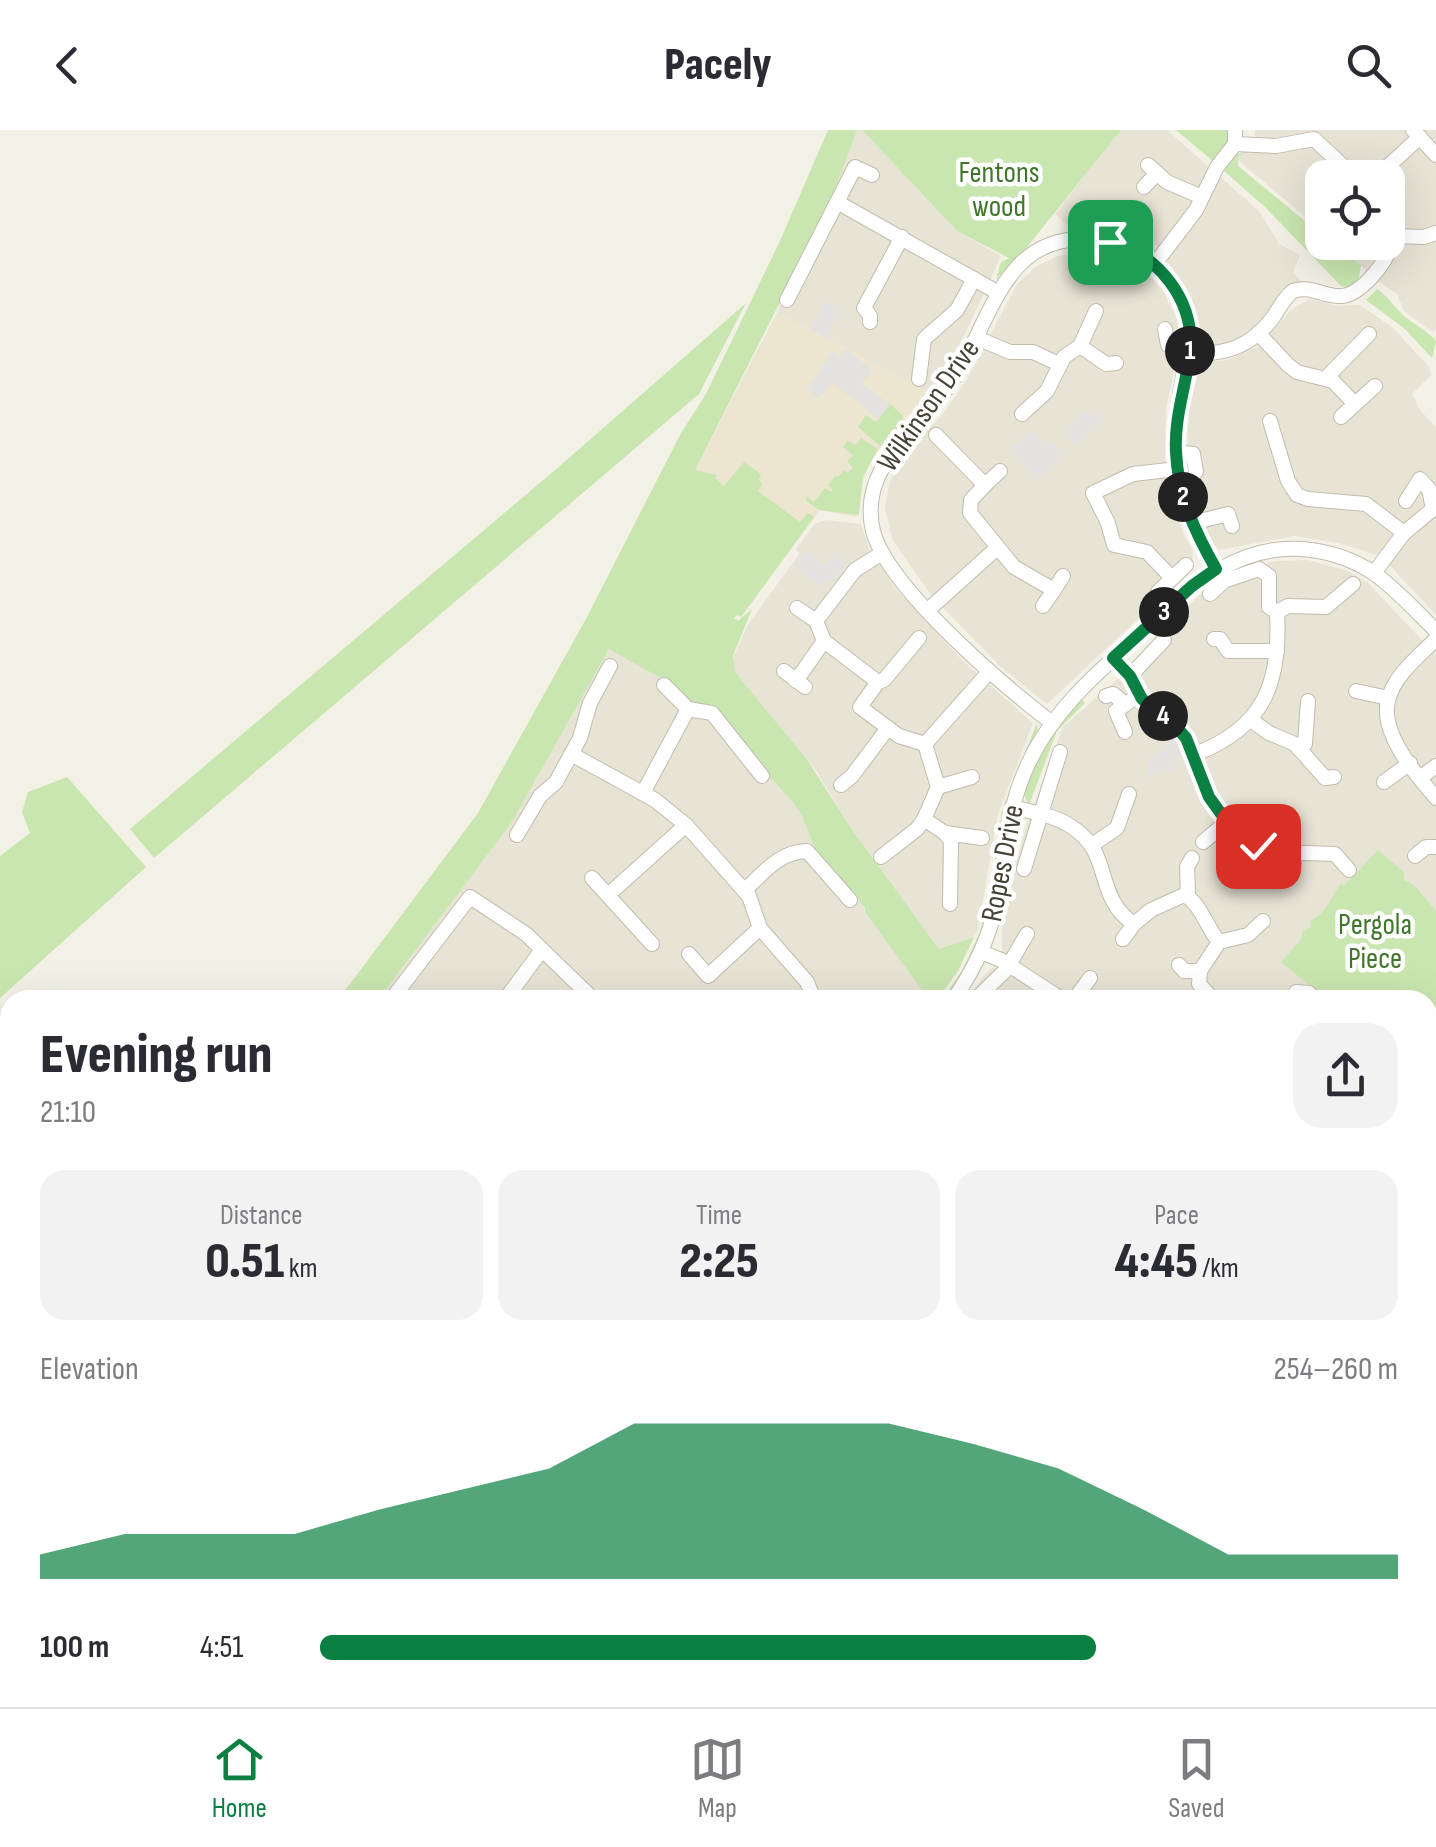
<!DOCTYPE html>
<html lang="en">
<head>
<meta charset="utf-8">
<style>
  :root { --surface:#fff; --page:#f2f2f3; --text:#2b2b33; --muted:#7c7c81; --line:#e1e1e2; --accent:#0b8043 }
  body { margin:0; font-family:"Sofia Sans Condensed",sans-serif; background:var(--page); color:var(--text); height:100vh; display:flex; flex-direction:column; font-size:38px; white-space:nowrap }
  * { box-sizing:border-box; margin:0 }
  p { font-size:32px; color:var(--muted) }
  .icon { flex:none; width:55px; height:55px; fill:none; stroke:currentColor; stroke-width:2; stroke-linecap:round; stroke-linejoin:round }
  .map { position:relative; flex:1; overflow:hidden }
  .sheet { position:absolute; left:0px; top:860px; width:1438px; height:718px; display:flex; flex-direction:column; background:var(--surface); border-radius:30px 30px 0 0; box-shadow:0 10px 40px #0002 }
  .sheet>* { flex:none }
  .fabs { position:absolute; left:1305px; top:30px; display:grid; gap:20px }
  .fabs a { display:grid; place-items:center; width:100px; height:100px; border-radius:20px; background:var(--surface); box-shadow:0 10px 40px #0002; font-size:50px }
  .pin { position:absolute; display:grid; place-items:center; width:85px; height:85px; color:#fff; margin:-42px; border-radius:20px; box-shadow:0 5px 15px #0006 }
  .km { position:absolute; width:50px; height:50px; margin:-25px; border-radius:50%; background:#222; color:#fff; font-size:28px; line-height:50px; text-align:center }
  .round { display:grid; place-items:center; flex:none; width:105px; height:105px; border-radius:30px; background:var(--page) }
  .head { display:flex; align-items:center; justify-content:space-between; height:170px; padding:0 40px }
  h1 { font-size:55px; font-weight:800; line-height:75px }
  .stats { display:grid; grid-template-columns:repeat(3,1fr); gap:15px; height:170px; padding:10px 40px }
  .stats div { display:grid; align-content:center; border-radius:25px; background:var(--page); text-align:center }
  .stats b { font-size:50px; font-weight:800 }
  .stats small { font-size:28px; font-weight:400 }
  .stats p { font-size:28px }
  .chart { height:280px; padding:20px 40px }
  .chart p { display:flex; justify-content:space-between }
  .chart svg { width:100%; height:180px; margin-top:10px; fill:var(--accent); opacity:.7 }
  ul { padding:0 40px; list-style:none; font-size:32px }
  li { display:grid; grid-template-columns:160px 120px 1fr; align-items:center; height:75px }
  li i { height:25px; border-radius:12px; background:var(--accent) }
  header { display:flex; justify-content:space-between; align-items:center; height:130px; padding:0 40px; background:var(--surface); font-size:45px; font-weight:800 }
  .tab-bar { display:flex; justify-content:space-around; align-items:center; height:140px; border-top:2px solid var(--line); background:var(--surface); font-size:28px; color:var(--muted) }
  .tab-bar a { display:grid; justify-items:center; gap:5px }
  .tab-bar .selected { color:var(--accent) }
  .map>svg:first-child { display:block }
  .residential { fill:#e7e3d5 }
  .education { fill:#ece6d1 }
  .green { fill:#c9e6b0 }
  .parking { fill:#e4e2de }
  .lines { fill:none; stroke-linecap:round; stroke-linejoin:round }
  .minor-casing { stroke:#c1bcac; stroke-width:16 }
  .minor { stroke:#fff; stroke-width:14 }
  .route-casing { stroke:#fff; stroke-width:20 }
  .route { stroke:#0b8043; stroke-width:12 }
  .labels { text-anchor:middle; stroke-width:9; stroke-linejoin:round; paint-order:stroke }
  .park-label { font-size:30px; fill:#40762b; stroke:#fff }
  .street-label { font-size:30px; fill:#454136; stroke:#fff }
</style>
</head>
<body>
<header><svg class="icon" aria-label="back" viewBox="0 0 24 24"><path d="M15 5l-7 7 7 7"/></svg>Pacely<svg class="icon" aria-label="search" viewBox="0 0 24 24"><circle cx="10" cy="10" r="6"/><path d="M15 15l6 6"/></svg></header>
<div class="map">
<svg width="1436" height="1577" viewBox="0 0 1436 1577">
  <rect width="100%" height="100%" fill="#f3f0e6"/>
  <g class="residential">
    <polygon points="857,0 862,0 957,101 1001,126 958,219 929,262 777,183 829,75"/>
    <polygon points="1120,0 1167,0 1259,81 1279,114 1300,125 1293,142 1301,151 1281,162 1267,186 1242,209 1227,216 1205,217 1201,214 1191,166 1157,116 1118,100 1070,98 1055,84"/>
    <polygon points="1255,0 1436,0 1436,199 1433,202 1404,181 1397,164 1376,150 1337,113 1388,112 1388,48 1322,48 1322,101 1238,30 1246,13 1255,9"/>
    <polygon points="1096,121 1126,130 1151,148 1164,162 1177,190 1180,213 1166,279 1165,348 1183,403 1193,421 1192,438 1047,574 1000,536 931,465 892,409 885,377 889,355 901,328 942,285 968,248 1017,154 1037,136 1058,126"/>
    <polygon points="1309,169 1338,176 1360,175 1393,198 1429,237 1431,245 1412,264 1420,280 1436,297 1436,485 1381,426 1338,413 1294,406 1219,420 1211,412 1196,371 1187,319 1189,278 1201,233 1227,230 1259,216 1291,180"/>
    <polygon points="826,390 861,394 869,419 895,458 963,531 1033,593 998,684 978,799 974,807 939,819 853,701 815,639 735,542 732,531 747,496 800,423 796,419 815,394"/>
    <polygon points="1308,430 1348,441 1368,453 1436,525 1436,784 1378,721 1331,771 1283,833 1327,870 968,870 982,848 996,835 1002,823 1002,798 1013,743 1028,690 1063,597 1131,537 1166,496 1208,458 1251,436 1276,431"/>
    <polygon points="609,518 661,548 657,556 672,568 670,571 679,579 679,584 705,589 709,576 792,671 801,684 814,716 865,779 865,782 930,870 378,870 512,692"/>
    <polygon points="1436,915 1436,1067 1428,1074 1428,916"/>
    <polygon points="1436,1103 1436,1577 1107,1577 1108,1568 1428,1568 1428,1108"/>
    <polygon points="10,1471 10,1568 398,1568 399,1577 0,1577 0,1488"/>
    <polygon points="440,1568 595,1568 586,1577 446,1577"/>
    <polygon points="942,1568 1080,1568 1077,1577 946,1577"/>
  </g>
  <polygon class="education" points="777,183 929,262 871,329 861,356 857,387 820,380 741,487 644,437"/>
  <g class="green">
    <polygon points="828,0 857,0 829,75 695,340 717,345 715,348 724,356 744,332 761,344 759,350 763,354 758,361 800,392 808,383 814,387 741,487 737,485 734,488 738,491 752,479 733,526 735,542 806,628 853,701 939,819 974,807 958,841 937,870 927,867 865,782 865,778 818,726 801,684 792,671 707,578 690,572 668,552 609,519 512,692 378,870 338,870 478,683 508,629 587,487 681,303 706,264 780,111"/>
    <path d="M862,0H1121L1027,117C1048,108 1068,100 1092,101L1091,104L1017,129L996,149L1001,132L1009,128L957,101Z"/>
    <polygon points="1176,0 1228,0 1229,10 1214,32"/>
    <polygon points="1243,23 1238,28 1238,36 1322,105 1322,112 1331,113 1361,135 1358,153 1349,157 1341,156 1265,77 1224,41 1237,24"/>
    <path d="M1377,159C1388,167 1393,175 1402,184C1412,194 1426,199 1436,211L1432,228L1405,199L1366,170Z"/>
    <polygon points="746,173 699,264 154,728 130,699 554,341"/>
    <polygon points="890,274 903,286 903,293 880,316 858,297 866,285 876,292"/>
    <polygon points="861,308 878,319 863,347 859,385 819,380 805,370 807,367 814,372 825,358 831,362 833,359 828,356 835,346 838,347 844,340 848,343 853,337 847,332 853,325 843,317 847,311 856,315"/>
    <polygon points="1080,568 1085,573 1057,601 1029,675 1023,662 1046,613"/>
    <path d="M1037,593L1038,603C1025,633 1008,663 1001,696C996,719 997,742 993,765C985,803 968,839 946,870H942L963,839L980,802L991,759L1002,680Z"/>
    <polygon points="67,647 146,737 0,868 0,726 30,703 22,682 28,662"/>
    <path d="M1378,720L1404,742V750L1415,756L1436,781V915L1428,916V870H1327L1281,832L1300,811L1303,802L1311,797L1310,791C1326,785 1332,764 1342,753L1344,756Z"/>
    <polygon points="10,1267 10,1471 0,1487 0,1277"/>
    <polygon points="595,1568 942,1568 946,1577 586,1577"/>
  </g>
  <g class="parking">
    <polygon points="825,170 842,179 826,208 810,199"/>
    <polygon points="846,219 872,240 862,254 890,274 879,289 833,254 818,268 807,259 832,222 839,226"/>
    <polygon points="1086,279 1092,285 1098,280 1105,288 1075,316 1062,302"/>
    <polygon points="1033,301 1047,315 1052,311 1065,325 1036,352 1009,318"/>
    <polygon points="805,420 824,434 834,422 847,434 833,451 829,449 821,457 793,436"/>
    <polygon points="1173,609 1184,622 1174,630 1179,636 1171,643 1165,637 1151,649 1145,643 1151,637 1146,631"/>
    <polygon points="772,1568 830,1568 842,1577 767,1577"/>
  </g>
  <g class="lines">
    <g class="minor-casing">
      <g id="minor">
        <polyline points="1413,0 1436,25"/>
        <polyline points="1235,14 1276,16 1314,9 1356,48"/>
        <polyline points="1148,35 1167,52 1202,67"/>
        <polyline points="1375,48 1420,7"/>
        <polyline points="1144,57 1157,43"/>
        <polyline points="837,72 997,162"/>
        <polyline points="1393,106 1424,107 1436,103"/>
        <polyline points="1154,135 1196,80 1217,37 1235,14 1235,0"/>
        <polyline points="787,170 855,37 872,45"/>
        <polyline points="870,192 870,186 864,178 902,107"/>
        <polyline points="1165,199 1168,215 1190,216"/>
        <polyline points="1258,203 1288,235 1297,242 1333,251 1355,274"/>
        <polyline points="977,208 1010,222 1033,222 1059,234"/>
        <polyline points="1080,216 1096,181"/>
        <path d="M1190,223C1225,226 1253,216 1274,186C1280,177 1284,168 1293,161C1312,155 1323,167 1341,166C1361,165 1386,133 1391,115C1395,104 1392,93 1388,83"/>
        <polyline points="1327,247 1369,204"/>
        <polyline points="919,249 924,209 957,180 974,149"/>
        <polyline points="1022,284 1047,261 1064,227 1080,216 1106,234 1116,233"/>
        <polyline points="1341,287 1375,256"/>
        <polyline points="1270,291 1288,351 1297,365 1308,369 1366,374 1404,403"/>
        <polyline points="936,305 985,355 971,370 970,383 1014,437 1054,460 1063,446"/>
        <polyline points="1176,322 1193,324 1196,342"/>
        <polyline points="985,355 1000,341"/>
        <polyline points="1192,393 1228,384 1232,396"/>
        <polyline points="1374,443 1404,403 1433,379 1429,359 1420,349 1406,371"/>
        <polyline points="1172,448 1147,422 1114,415 1108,393 1093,363 1133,344 1177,339"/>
        <polyline points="1158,462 1186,435"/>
        <polyline points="1210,464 1224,451 1259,439 1269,446 1269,477 1277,482"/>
        <polyline points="1043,476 1054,460"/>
        <polyline points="797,478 816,491"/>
        <polyline points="928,480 997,418"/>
        <polyline points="816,491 824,511 878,552 860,577 899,606 925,614 989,542"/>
        <polyline points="816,491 855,440 882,423"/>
        <polyline points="1214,509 1220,509 1228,521 1277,521"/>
        <path d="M1436,509C1419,526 1393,546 1388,571C1380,603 1416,645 1436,668"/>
        <polyline points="1113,528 1130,546 1141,569 1172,592 1186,609 1209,667 1235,702 1258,716 1276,722 1335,724 1349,740"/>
        <polyline points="784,541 805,557"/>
        <polyline points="1130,546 1164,510"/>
        <polyline points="796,551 824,511"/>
        <polyline points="878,552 884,550 919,508"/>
        <polyline points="664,555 688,579"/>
        <polyline points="1356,561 1388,568"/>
        <polyline points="1106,566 1113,564 1125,574"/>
        <polyline points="1251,590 1269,603 1295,614 1325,648 1334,647"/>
        <path d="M1052,593C1004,556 888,458 873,401C857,334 923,298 954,248C994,187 1004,98 1099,110C1127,113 1153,129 1169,151C1208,203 1174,254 1175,311C1176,358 1193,399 1217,439"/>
        <polyline points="1125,602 1116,581 1139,565"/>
        <polyline points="1299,619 1305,614 1308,571"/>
        <polyline points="571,624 655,670 686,695 749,766 760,798 807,852 814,870"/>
        <path d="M1195,624C1264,598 1281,553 1277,482L1288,476L1326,477L1353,454"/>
        <polyline points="1420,648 1436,636"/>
        <polyline points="1384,652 1410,633"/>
        <polyline points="841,655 852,646 888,598"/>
        <polyline points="938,657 972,647"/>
        <polyline points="643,663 688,579 712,583 762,646"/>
        <path d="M1012,677C1031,682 1055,685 1072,697C1114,724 1093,766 1134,794L1151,780L1184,765C1200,772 1207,798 1219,812L1200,841L1199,854L1210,866"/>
        <polyline points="924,689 938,657 925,614"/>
        <polyline points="945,703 951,711 950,774"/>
        <polyline points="517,705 540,666 556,652 580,608 590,573 610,536"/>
        <polyline points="1203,712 1227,692"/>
        <polyline points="1092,715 1117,698 1129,664"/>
        <polyline points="1415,726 1426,717 1436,717"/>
        <polyline points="881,727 917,699 924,689 945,703 982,708"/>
        <polyline points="1024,739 1060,622"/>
        <polyline points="1293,742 1295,724"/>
        <polyline points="592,748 652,814"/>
        <polyline points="1246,749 1258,716"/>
        <path d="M744,761C762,744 780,721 807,721L850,770"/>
        <polyline points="608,765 686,695"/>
        <polyline points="1188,765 1187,737 1192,728"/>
        <polyline points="1123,809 1134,794"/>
        <polyline points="1219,812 1248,805 1263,791"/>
        <polyline points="981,822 1001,830 1063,870"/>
        <polyline points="689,824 708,846 760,798"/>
        <polyline points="1179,835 1184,841 1200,841"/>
        <polyline points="1296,862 1309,863 1316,870"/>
        <polyline points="391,870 470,767 526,804 592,868 590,870"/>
        <polyline points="505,870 541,821"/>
        <path d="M953,870C975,839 991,804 998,766C1006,723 1007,682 1025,641C1048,586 1092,547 1136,508C1187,461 1236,410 1311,420C1334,423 1356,431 1375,444C1397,460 1416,481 1436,501"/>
        <polyline points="975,870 1006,840 1027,804"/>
        <polyline points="1074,870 1090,848"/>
        <polyline points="1428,1088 1436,1082"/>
        <polyline points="1428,1472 1436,1463"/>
        <polyline points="1428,1527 1436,1534"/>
        <polyline points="311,1568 329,1577"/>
        <polyline points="426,1568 432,1577"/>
        <polyline points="541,1568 547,1577"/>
        <polyline points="988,1568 994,1577"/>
        <polyline points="1171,1568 1176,1577"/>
        <polyline points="2,1577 10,1564"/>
        <polyline points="143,1577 157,1572 162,1577"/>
        <polyline points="272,1577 275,1568"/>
        <polyline points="341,1577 360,1568"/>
        <polyline points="1093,1577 1094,1568"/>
        <polyline points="1230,1577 1238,1568"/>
      </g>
    </g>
    <use href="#minor" class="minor"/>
  </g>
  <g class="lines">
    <g class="route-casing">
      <path id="route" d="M1110,112C1159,124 1195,171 1190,222C1186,257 1174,287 1176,322C1178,366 1195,402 1216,439L1192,456L1113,528L1130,546L1142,569L1172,592L1186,608L1209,667L1227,692L1258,716"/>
    </g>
    <use href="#route" class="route"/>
  </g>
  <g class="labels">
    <g class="park-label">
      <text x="999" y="52">Fentons<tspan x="999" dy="34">wood</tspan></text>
      <text x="1375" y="804">Pergola<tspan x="1375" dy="34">Piece</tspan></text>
    </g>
    <g class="street-label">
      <text transform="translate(928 275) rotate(-55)" y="10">Wilkinson Drive</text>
      <text transform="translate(1002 733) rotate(-79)" y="10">Ropes Drive</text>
    </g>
  </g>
</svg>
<div class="fabs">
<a><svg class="icon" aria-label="locate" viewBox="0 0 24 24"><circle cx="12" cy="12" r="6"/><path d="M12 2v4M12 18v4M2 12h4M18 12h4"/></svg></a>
</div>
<div class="pin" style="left:1110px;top:112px;background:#1e9e55"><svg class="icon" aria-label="arrive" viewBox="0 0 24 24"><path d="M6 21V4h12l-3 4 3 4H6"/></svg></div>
<div class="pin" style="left:1258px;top:716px;background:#d93025"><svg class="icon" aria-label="check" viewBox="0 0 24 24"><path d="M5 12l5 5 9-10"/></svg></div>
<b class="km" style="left:1190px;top:221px">1</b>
<b class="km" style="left:1183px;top:367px">2</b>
<b class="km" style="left:1164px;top:482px">3</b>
<b class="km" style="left:1163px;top:586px">4</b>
<section class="sheet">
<div class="head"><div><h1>Evening run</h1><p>21:10</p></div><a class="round"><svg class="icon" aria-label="share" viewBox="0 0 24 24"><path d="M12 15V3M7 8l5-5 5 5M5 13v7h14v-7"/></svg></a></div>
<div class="stats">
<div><p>Distance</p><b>0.51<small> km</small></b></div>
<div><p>Time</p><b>2:25</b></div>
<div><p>Pace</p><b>4:45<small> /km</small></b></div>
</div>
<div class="chart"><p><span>Elevation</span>254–260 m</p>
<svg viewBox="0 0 160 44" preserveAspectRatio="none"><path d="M0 44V38L10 33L20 33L30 33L40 27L50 22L60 17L70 6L80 6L90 6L100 6L110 11L120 17L130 27L140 38L150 38L160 38V44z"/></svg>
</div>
<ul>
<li><b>100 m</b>4:51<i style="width:72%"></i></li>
</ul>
</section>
</div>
<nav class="tab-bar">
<a class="selected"><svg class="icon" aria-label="home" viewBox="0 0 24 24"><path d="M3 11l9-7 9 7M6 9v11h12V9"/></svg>Home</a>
<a><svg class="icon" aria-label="map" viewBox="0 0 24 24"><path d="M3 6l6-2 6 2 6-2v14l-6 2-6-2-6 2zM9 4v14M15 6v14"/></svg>Map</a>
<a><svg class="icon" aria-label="saved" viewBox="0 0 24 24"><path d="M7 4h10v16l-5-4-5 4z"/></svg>Saved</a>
</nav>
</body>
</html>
